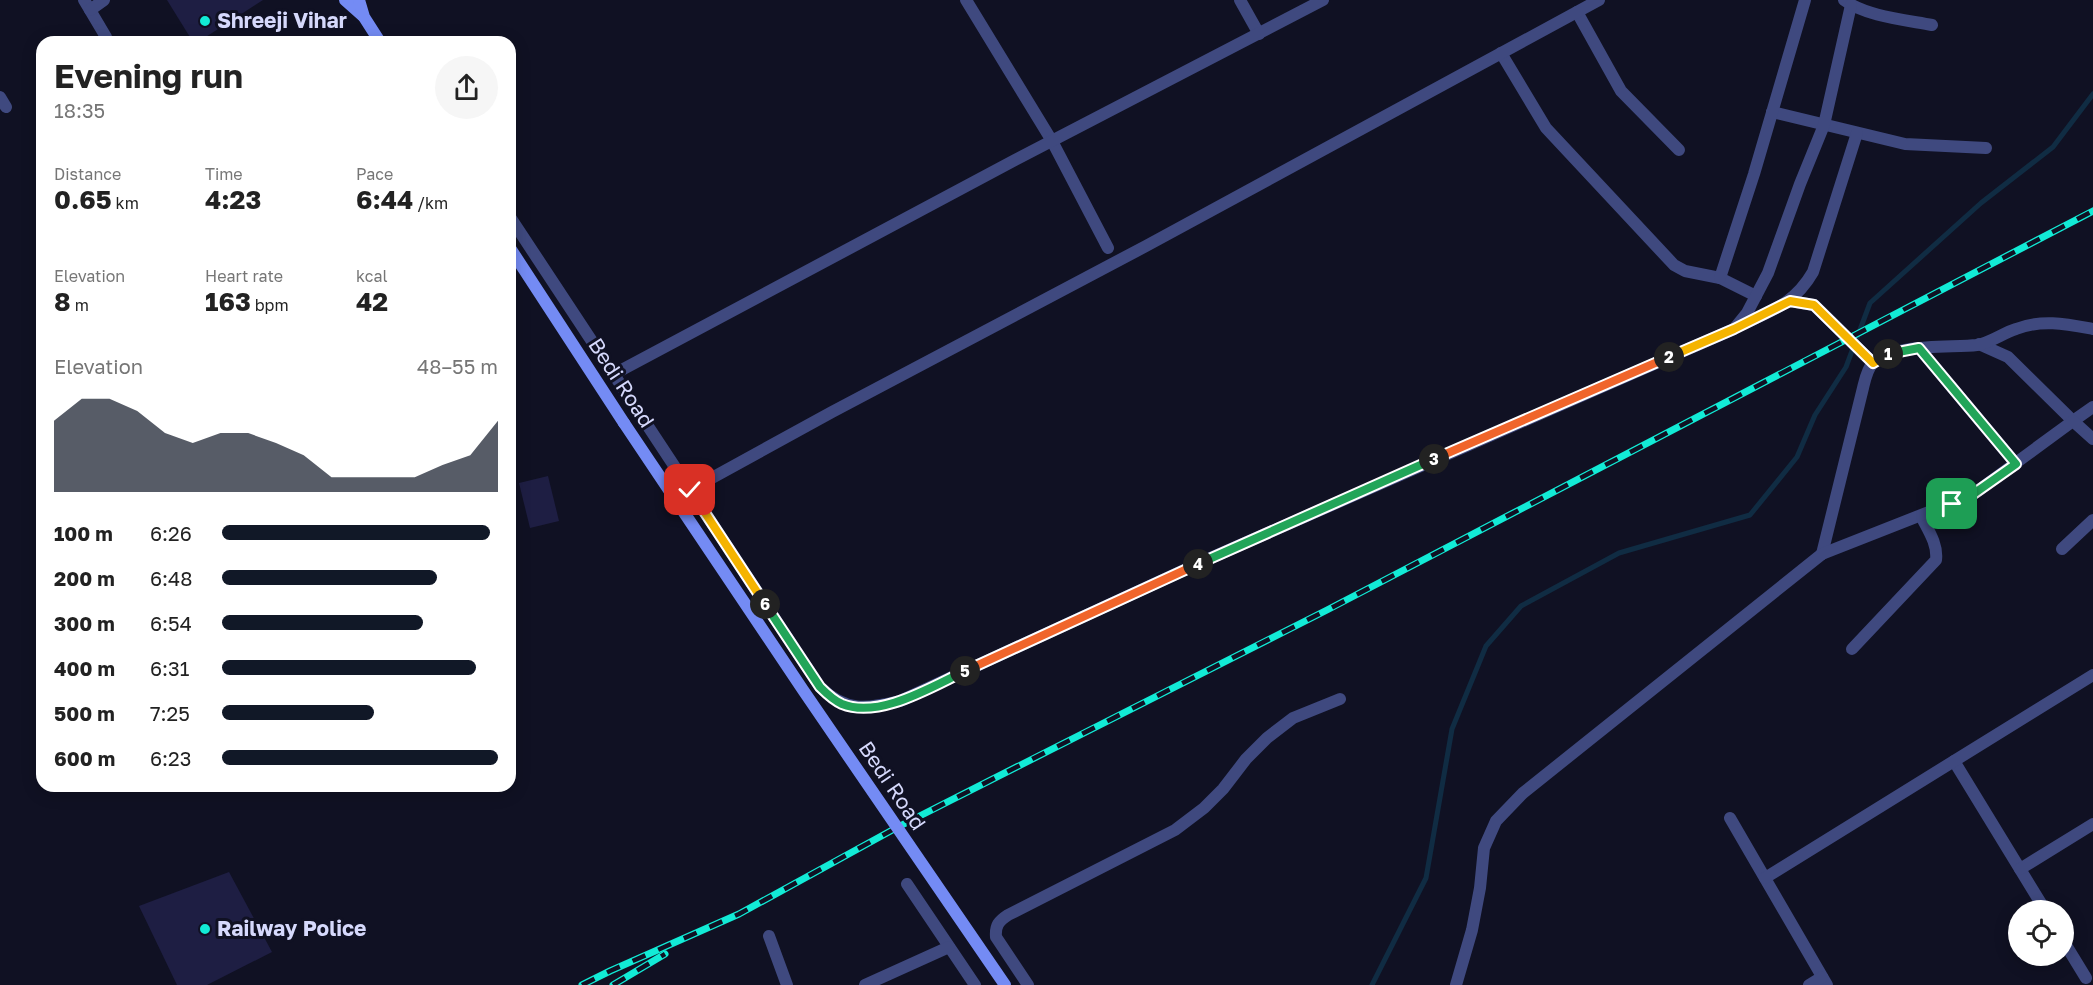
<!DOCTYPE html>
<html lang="en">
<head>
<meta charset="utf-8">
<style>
  :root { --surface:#fff; --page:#f6f6f6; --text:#222; --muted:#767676; --accent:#111827 }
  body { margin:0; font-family:"Golos Text",sans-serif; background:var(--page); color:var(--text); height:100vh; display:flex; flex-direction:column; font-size:22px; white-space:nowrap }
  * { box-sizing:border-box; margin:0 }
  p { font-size:20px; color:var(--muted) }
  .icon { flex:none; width:33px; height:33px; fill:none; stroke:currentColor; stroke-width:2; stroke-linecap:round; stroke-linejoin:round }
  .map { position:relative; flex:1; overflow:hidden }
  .drawer { position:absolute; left:36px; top:36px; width:480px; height:756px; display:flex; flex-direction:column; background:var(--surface); border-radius:18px; box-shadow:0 3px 15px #0003 }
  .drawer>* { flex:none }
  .tools { position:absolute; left:2008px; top:900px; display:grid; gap:12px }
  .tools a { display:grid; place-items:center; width:66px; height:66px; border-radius:50%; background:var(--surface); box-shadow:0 3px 15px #0003; font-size:30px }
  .pin { position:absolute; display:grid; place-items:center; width:51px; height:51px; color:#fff; margin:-26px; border-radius:12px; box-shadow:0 3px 9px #0006 }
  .km { position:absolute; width:30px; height:30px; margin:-15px; border-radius:50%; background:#222; color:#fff; font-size:16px; line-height:30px; text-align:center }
  .round { display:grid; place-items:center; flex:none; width:63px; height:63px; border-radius:32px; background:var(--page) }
  .summary { display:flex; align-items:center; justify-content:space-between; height:102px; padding:0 18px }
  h1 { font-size:33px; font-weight:700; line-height:45px }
  .metrics { display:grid; grid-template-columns:repeat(3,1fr); gap:9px; height:102px; padding:6px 18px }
  .metrics div { display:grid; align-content:center }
  .metrics b { font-size:26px; font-weight:700 }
  .metrics small { font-size:16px; font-weight:400 }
  .metrics p { font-size:16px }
  .chart { height:168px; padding:12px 18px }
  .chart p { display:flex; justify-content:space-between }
  .chart svg { width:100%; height:108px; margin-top:6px; fill:var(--accent); opacity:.7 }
  ul { padding:0 18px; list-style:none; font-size:20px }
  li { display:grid; grid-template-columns:96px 72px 1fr; align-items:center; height:45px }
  li i { height:15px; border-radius:8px; background:var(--accent) }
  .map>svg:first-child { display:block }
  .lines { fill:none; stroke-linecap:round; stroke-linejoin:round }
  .stream { stroke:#102c43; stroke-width:5 }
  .building { fill:#1e1e43 }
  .minor { stroke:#3f497f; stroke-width:12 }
  .secondary { stroke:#748bf4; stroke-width:12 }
  .rail-casing { stroke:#12ebd6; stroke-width:7 }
  .rail { stroke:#101123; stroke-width:4.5; stroke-dasharray:14; stroke-linecap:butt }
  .secondary-bridge { stroke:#748bf4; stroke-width:12 }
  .split-1-casing { stroke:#fff; stroke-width:12 }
  .split-2-casing { stroke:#fff; stroke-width:12 }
  .split-3-casing { stroke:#fff; stroke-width:12 }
  .split-4-casing { stroke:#fff; stroke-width:12 }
  .split-5-casing { stroke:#fff; stroke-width:12 }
  .split-6-casing { stroke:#fff; stroke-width:12 }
  .split-7-casing { stroke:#fff; stroke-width:12 }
  .split-1 { stroke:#22a559; stroke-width:8 }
  .split-2 { stroke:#f5b400; stroke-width:8 }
  .split-3 { stroke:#f0652b; stroke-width:8 }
  .split-4 { stroke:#22a559; stroke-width:8 }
  .split-5 { stroke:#f0652b; stroke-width:8 }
  .split-6 { stroke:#22a559; stroke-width:8 }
  .split-7 { stroke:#f5b400; stroke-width:8 }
  .poi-dot { fill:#12ebd6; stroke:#101123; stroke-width:2 }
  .labels { text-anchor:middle; stroke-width:6; stroke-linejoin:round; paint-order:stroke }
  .poi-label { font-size:21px; font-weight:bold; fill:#d6d9fc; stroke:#101123; text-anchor:start }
  .street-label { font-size:21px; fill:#d6d9fc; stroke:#101123 }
</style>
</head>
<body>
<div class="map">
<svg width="2093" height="985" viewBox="0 0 2093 985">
  <rect width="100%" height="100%" fill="#101123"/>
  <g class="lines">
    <polyline class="stream" points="1372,985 1426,878 1452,729 1486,646 1521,606 1619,553 1750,515 1797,457 1815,415 1846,367 1870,303 1981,203 2053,147 2093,94"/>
  </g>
  <g class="building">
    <polygon points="167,0 263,0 198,42 193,42"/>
    <polygon points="548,476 559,521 530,528 519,483"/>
    <polygon points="229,872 272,952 207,985 177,985 139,906"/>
  </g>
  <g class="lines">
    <g class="minor">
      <polyline points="84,0 106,37"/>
      <polyline points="966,0 1052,141 1108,248"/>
      <polyline points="1240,0 1259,34"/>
      <path d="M1844,0C1865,16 1906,20 1932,25"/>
      <polyline points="90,10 104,0"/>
      <polyline points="1577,12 1621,91 1679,150"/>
      <polyline points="1501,53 1546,128 1674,265 1685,271 1720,278 1756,296"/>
      <polyline points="0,97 6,107"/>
      <polyline points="1772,112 1905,144 1986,148"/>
      <path d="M510,217L820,687C846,712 866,709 900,701L1206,560L1734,329L1747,313L1768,273L1800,184L1824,125L1851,5"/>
      <polyline points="1720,278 1754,174 1805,0"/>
      <polyline points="1790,301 1814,305 1873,363"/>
      <path d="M1737,327C1770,311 1794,305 1813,272L1857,133"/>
      <polyline points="1979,344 2008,357 2073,421 2093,407"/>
      <polyline points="1919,348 2016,464"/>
      <polyline points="614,374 1015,160 1323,0"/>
      <polyline points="690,490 832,412 1146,246 1599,0"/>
      <polyline points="2062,549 2093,520"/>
      <path d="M1822,554L1863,388C1865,380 1867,369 1873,363C1893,343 1951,348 1977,345C1990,343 2003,333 2016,329C2042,319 2066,324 2093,329"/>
      <path d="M1852,649L1936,560C1938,544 1928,530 1921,516"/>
      <polyline points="1954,761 2045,910"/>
      <polyline points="1730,818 1827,985"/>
      <polyline points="2020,869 2093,824"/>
      <polyline points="1765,878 2093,675"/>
      <polyline points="907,884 975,985"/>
      <polyline points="769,936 787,985"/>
      <polyline points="2064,942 2086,978"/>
      <polyline points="865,985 949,947"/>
      <path d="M1028,985L996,937C995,925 999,921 1008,915L1175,830L1204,808L1223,789L1246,759L1267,738L1293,718L1340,699"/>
      <polyline points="1456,985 1472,930 1480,888 1484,848 1496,821 1523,793 1822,554 1972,495 2073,421 2093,439"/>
      <polyline points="1809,985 1822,977"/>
    </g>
    <g class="secondary">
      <polyline points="345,0 363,16"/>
      <polyline points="359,0 364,17 380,42"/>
      <polyline points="510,248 624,423"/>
    </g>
    <g class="rail-casing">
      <g id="rail">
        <polyline points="582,985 610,971 739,914 896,828 1327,610 2093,211"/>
        <polyline points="613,985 665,954"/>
      </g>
    </g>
    <use href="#rail" class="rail"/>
    <polyline class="secondary-bridge" points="624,423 803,690 1005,985"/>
  </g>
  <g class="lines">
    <g class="split-1-casing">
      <polyline id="split-1" points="1888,354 1919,348 2016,464 1972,495 1952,504"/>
    </g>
    <g class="split-2-casing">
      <polyline id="split-2" points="1669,357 1734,329 1790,301 1814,305 1873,363 1888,354"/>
    </g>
    <g class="split-3-casing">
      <polyline id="split-3" points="1434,459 1669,357"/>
    </g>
    <g class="split-4-casing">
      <polyline id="split-4" points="1198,564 1434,459"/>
    </g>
    <g class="split-5-casing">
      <polyline id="split-5" points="965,671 1198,564"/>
    </g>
    <g class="split-6-casing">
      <path id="split-6" d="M765,604L820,687C826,693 833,700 842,704C879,719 931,687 965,671"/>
    </g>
    <g class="split-7-casing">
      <polyline id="split-7" points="690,490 765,604"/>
    </g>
    <use href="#split-1" class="split-1"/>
    <use href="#split-2" class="split-2"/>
    <use href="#split-3" class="split-3"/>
    <use href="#split-4" class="split-4"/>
    <use href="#split-5" class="split-5"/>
    <use href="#split-6" class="split-6"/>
    <use href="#split-7" class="split-7"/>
  </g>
  <g class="poi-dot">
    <circle cx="205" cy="21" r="6"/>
    <circle cx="205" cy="929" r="6"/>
  </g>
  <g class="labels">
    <g class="poi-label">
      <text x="217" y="28">Shreeji Vihar</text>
      <text x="217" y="936">Railway Police</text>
    </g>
    <g class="street-label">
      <text transform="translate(621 383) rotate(57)" y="7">Bedi Road</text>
      <text transform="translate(892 786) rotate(56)" y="7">Bedi Road</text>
    </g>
  </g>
</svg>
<div class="tools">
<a><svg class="icon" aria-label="locate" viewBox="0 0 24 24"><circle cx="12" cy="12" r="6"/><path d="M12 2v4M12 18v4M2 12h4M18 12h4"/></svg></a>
</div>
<div class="pin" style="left:1952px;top:504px;background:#1e9e55"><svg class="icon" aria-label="arrive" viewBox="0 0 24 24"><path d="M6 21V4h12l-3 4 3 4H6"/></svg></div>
<div class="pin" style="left:690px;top:490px;background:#d93025"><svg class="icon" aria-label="check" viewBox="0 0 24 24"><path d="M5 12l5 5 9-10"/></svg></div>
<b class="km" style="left:1888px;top:354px">1</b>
<b class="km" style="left:1669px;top:357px">2</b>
<b class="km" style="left:1434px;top:459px">3</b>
<b class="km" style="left:1198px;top:564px">4</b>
<b class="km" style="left:965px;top:671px">5</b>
<b class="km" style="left:765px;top:604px">6</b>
<section class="drawer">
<div class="summary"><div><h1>Evening run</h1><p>18:35</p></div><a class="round"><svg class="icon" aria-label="share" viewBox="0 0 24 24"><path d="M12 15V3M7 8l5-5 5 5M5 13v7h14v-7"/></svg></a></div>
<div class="metrics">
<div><p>Distance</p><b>0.65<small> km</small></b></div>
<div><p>Time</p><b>4:23</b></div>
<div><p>Pace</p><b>6:44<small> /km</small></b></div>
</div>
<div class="metrics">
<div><p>Elevation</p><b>8<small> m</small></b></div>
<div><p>Heart rate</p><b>163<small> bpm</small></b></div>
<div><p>kcal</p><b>42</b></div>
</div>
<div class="chart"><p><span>Elevation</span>48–55 m</p>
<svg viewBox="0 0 160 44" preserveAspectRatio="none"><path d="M0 44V15L10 6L20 6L30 11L40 20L50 24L60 20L70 20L80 24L90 29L100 38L110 38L120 38L130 38L140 33L150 29L160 15V44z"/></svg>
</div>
<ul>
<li><b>100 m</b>6:26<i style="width:97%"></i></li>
<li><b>200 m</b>6:48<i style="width:78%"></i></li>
<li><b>300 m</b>6:54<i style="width:73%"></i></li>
<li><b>400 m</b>6:31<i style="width:92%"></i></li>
<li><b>500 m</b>7:25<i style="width:55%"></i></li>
<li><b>600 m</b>6:23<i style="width:100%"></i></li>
</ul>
</section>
</div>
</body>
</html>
